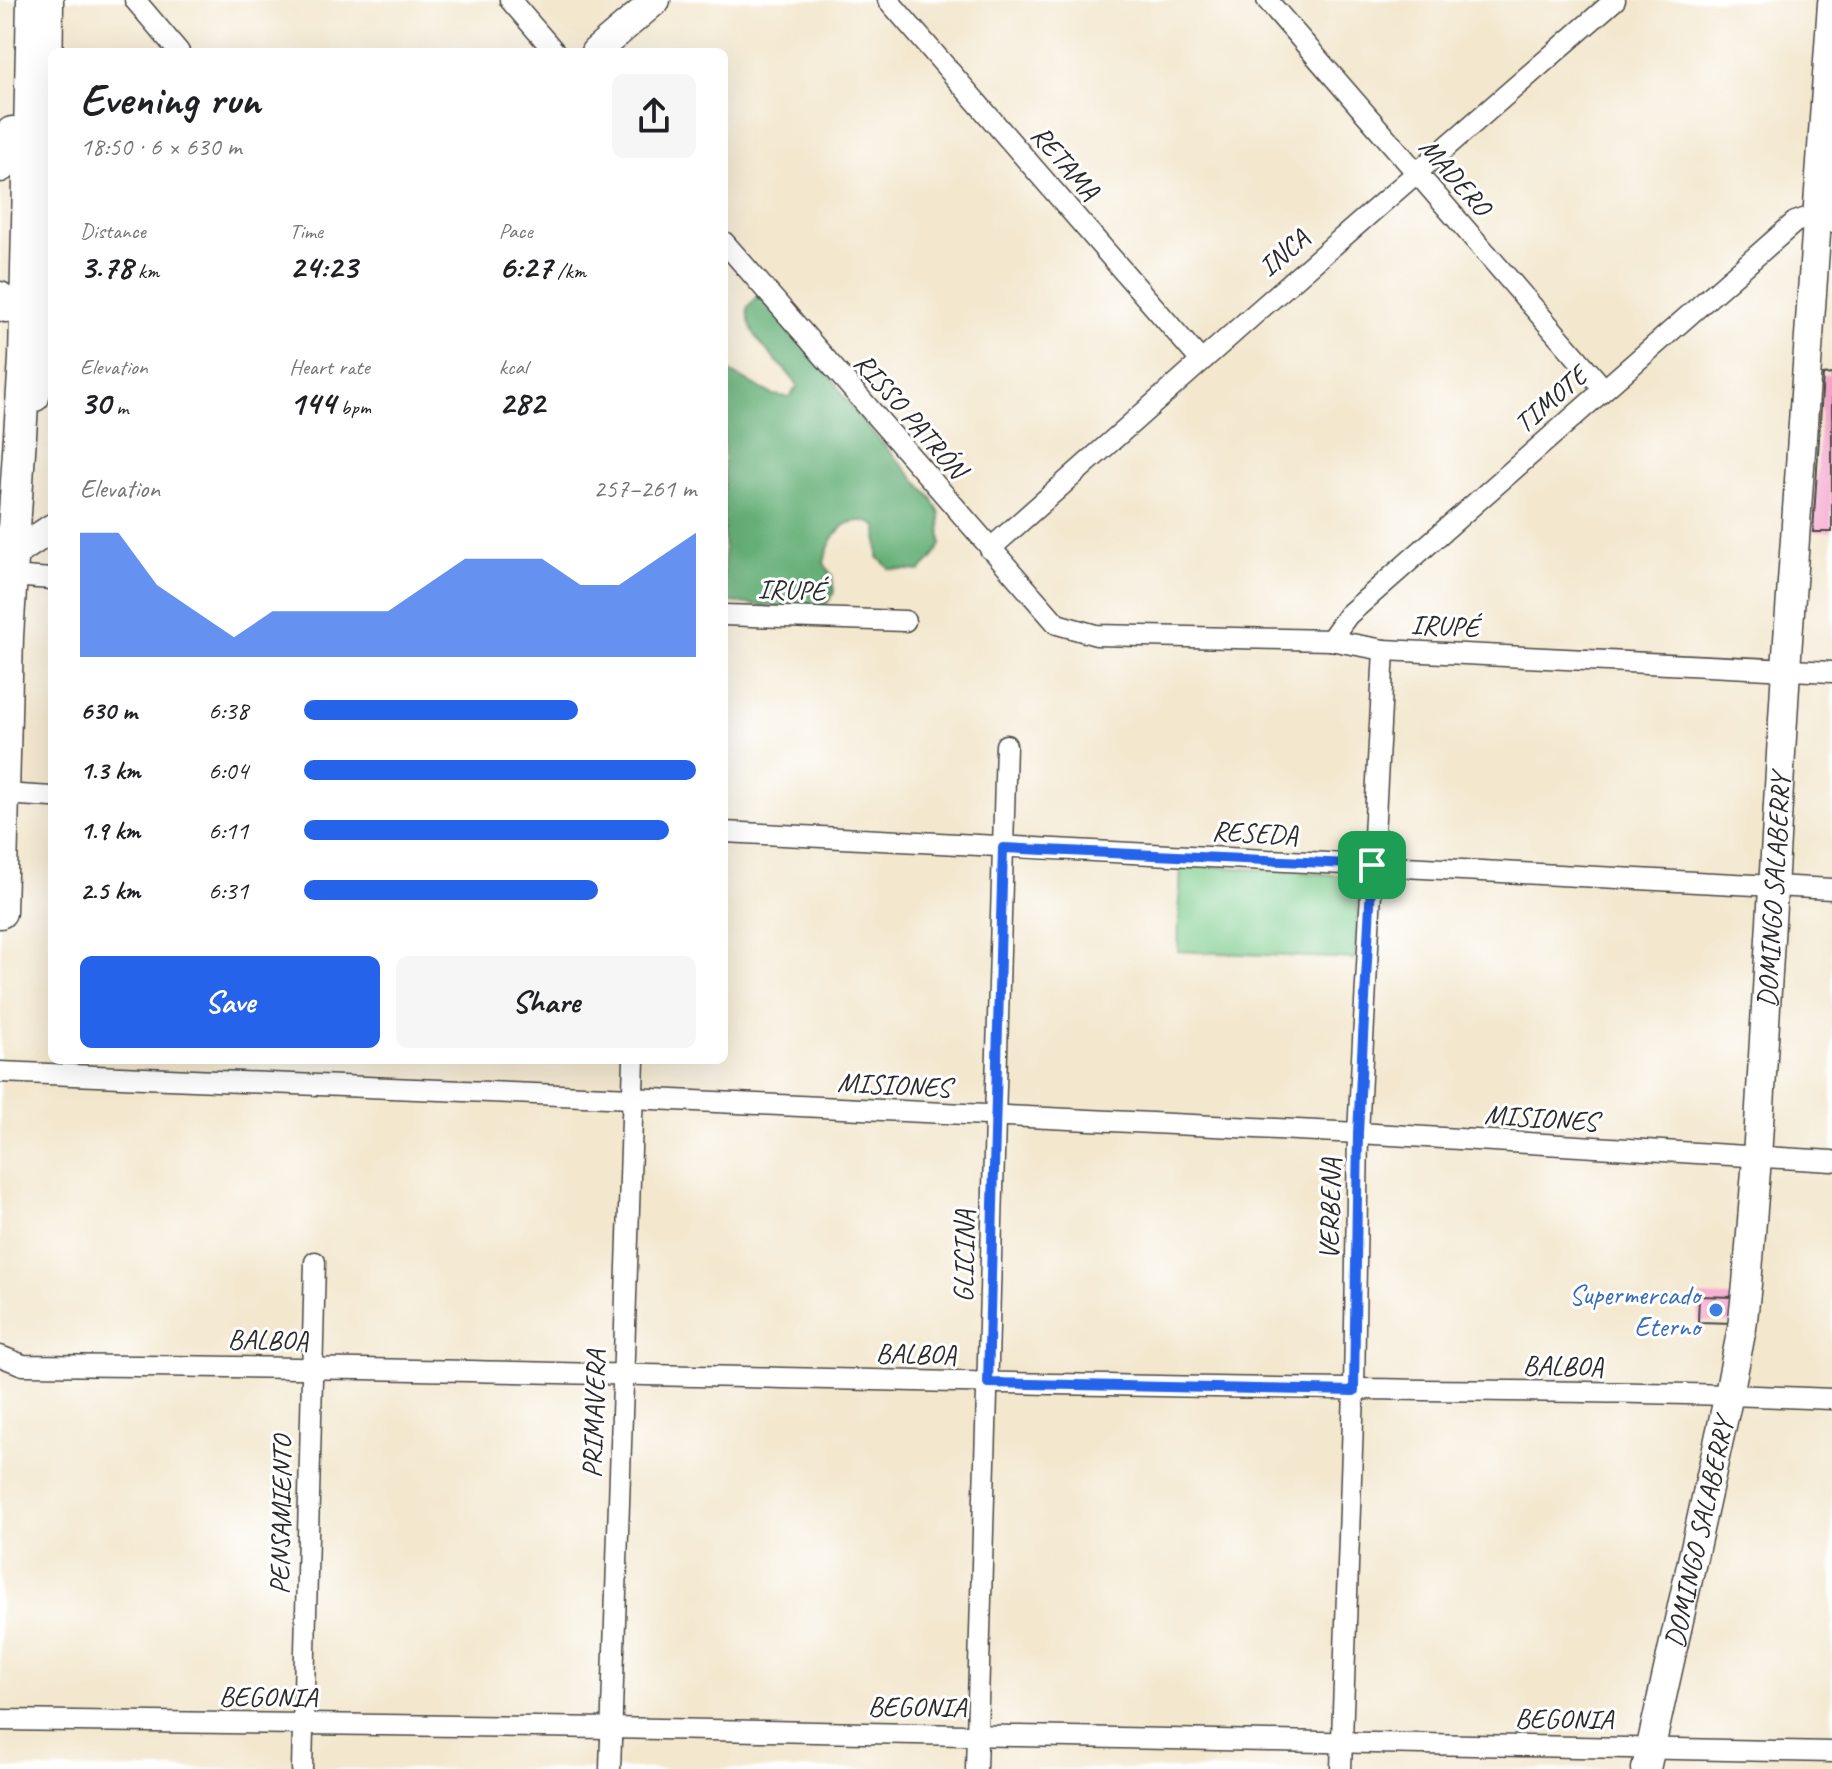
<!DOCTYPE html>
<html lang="en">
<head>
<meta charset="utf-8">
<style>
  :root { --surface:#fff; --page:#f6f6f6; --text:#202124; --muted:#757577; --accent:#2563eb }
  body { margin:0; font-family:Caveat,sans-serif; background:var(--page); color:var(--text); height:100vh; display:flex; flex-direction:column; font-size:30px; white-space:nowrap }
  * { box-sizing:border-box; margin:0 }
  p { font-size:26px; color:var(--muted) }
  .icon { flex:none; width:44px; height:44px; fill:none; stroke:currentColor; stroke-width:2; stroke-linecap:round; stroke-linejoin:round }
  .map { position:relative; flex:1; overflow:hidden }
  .side { position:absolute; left:48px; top:48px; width:680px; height:1016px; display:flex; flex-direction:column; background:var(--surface); border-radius:12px; box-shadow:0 8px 32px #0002 }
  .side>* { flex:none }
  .pin { position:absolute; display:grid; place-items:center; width:68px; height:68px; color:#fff; margin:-34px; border-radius:16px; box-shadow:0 4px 12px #0006 }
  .round { display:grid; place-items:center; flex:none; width:84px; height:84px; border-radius:12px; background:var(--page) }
  .headline { display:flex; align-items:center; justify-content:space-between; height:136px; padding:0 32px }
  h1 { font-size:44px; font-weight:700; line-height:60px }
  .figures { display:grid; grid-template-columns:repeat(3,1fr); gap:12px; height:136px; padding:8px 32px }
  .figures div { display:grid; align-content:center }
  .figures b { font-size:34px; font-weight:700 }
  .figures small { font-size:22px; font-weight:400 }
  .figures p { font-size:22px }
  .chart { height:224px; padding:16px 32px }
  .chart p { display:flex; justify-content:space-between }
  .chart svg { width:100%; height:144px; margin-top:8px; fill:var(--accent); opacity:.7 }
  .button { display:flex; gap:16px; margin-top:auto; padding:16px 32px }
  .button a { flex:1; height:92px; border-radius:12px; background:var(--accent); color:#fff; font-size:32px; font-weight:700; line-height:92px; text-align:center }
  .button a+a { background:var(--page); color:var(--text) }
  ul { padding:0 32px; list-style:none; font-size:26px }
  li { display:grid; grid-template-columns:128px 96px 1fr; align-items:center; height:60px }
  li i { height:20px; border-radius:10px; background:var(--accent) }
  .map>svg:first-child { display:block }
  .green { fill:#7dcc8c; stroke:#547c5c; stroke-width:2 }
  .forest { fill:#66b078; stroke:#486e52; stroke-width:2 }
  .building { fill:#f4a3cb }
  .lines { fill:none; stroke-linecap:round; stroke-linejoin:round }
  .street-casing { stroke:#494743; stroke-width:23 }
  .secondary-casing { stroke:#494743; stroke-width:31 }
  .primary-casing { stroke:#494743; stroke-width:35 }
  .street { stroke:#fff; stroke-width:20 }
  .secondary { stroke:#fff; stroke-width:28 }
  .primary { stroke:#fff; stroke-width:32 }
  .route-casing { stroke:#fff; stroke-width:16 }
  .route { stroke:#2563eb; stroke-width:10 }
  .shop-dot { fill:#3f7fe0; stroke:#fff; stroke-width:3 }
  .labels { text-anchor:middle; stroke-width:6; stroke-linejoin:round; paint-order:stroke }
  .street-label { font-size:28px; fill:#2b2b2b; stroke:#fff }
  .shop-label { font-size:28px; fill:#366cbe; stroke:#fff; text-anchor:end }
</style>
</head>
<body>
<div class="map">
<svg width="1832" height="1769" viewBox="0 0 1832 1769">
  <rect width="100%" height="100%" fill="#fff"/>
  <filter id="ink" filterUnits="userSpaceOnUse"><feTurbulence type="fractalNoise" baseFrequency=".0125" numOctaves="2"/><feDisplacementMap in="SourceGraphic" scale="16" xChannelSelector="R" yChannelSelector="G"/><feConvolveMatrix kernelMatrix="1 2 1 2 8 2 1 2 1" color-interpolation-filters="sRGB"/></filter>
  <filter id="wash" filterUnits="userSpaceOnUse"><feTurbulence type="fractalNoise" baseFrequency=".006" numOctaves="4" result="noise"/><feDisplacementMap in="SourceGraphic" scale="32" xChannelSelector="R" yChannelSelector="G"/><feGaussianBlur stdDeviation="1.8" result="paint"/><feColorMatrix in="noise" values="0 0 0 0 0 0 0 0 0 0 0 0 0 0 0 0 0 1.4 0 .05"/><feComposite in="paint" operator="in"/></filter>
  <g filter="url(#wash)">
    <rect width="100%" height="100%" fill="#f3e7ce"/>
    <polygon class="green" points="1181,864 1351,876 1359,887 1355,959 1178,951"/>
    <path class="forest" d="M756,297H771L818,356L854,412L932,498L940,514L941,545L932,559L920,571L890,569L878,557L877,526C847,510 830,535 824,563L832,576L834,593L826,605L812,612L724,601V369L773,395L789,397L798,386C780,358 749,345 747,308Z"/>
    <g id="blocks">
      <g class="building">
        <polygon points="1832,374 1832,532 1813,532 1823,375"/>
        <polygon points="1699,1296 1734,1297 1733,1323 1698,1322"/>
      </g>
    </g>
  </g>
  <g filter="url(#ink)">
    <use href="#blocks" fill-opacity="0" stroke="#494743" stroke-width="2"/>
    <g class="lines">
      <g class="street-casing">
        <g id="street">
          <polyline points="135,0 179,52"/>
          <polyline points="510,0 555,52"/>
          <polyline points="888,0 1201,361"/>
          <polyline points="1267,0 1604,389"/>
          <polyline points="724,242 1057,624 1096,635 1330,640 1384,650 1832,672"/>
          <polyline points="990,549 1257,312 1615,0"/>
          <polyline points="10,576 52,579"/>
          <polyline points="724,615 905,621"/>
          <polyline points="1330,640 1348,615 1795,222 1818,214 1832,222"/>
          <polyline points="3,794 52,797"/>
          <polyline points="724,832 1832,889"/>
          <polyline points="0,1072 632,1098 1358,1133 1832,1161"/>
          <path d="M0,1356L23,1365C402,1367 781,1379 1159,1386C1383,1391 1608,1389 1832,1399"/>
          <polyline points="0,1720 610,1728 1832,1752"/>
          <polyline points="302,1769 315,1262"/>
          <polyline points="610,1769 634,1060"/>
          <polyline points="976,1769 1006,745"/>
          <polyline points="1341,1769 1354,1391 1358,1133 1384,650"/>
        </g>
      </g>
      <g class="secondary-casing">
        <g id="secondary">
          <polyline points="595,52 656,0"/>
          <polyline points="0,296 6,308"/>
          <polyline points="35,397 39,378 46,297 49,0"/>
          <polyline points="12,555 52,528"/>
          <path id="s1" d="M1646,1769L1729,1394L1742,1328L1747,1284L1757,1158L1786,669L1832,3"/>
        </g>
      </g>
      <g class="primary-casing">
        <g id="primary">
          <polyline points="0,166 12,133"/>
          <polyline points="0,912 7,636 25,359 33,0"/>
        </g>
      </g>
      <use href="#street" class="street"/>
      <use href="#secondary" class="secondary"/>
      <use href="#primary" class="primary"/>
    </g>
  </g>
  <g class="lines" filter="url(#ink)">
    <g class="route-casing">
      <polygon id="route" points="1003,848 1372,865 1358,1133 1354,1391 988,1383"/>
    </g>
    <use href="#route" class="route"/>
  </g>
  <circle class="shop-dot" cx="1716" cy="1310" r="8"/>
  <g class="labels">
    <g class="street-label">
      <text transform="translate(1066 162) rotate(49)" y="10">RETAMA</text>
      <text transform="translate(1456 176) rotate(49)" y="10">MADERO</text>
      <text transform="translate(1283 252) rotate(-41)" y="10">INCA</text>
      <text transform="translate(1550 399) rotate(-41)" y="10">TIMOTE</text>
      <text transform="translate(911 415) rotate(49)" y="10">RISSO PATRÓN</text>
      <text transform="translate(792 589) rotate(2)" y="10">IRUPÉ</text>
      <text transform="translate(1445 625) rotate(3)" y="10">IRUPÉ</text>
      <text transform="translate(1255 832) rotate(3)" y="10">RESEDA</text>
      <text dy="10" stroke="none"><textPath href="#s1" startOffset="890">DOMINGO SALABERRY</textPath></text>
      <text transform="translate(894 1084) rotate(3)" y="10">MISIONES</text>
      <text transform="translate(1541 1117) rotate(4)" y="10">MISIONES</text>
      <text transform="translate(1329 1209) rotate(-89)" y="10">VERBENA</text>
      <text transform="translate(963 1256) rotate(-89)" y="10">GLICINA</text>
      <text transform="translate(268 1339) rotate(1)" y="10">BALBOA</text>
      <text transform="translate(916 1353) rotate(1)" y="10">BALBOA</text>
      <text transform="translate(1563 1365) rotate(1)" y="10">BALBOA</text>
      <text transform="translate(593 1414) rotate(-88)" y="10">PRIMAVERA</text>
      <text transform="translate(280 1515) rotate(-89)" y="10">PENSAMIENTO</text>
      <text dy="10" stroke="none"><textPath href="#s1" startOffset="242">DOMINGO SALABERRY</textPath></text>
      <text transform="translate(268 1696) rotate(1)" y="10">BEGONIA</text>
      <text transform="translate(917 1706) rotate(1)" y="10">BEGONIA</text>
      <text transform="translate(1564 1718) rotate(1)" y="10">BEGONIA</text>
    </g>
    <g class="shop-label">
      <text x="1700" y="1304">Supermercado<tspan x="1700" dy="32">Eterno</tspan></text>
    </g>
  </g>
</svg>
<div class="pin" style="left:1372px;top:865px;background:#1e9e55"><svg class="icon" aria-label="arrive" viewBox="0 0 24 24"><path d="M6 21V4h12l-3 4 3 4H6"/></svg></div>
<section class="side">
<div class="headline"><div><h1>Evening run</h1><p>18:50 · 6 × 630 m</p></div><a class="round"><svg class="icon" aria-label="share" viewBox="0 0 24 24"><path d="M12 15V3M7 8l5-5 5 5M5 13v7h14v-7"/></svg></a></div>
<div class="figures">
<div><p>Distance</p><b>3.78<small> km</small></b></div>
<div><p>Time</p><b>24:23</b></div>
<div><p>Pace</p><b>6:27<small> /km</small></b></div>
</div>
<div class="figures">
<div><p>Elevation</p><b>30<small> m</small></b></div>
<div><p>Heart rate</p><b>144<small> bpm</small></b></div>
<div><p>kcal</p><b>282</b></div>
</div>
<div class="chart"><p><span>Elevation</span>257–261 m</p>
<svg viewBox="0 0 160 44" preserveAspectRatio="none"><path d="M0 44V6L10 6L20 22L30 30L40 38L50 30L60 30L70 30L80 30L90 22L100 14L110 14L120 14L130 22L140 22L150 14L160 6V44z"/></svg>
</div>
<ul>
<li><b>630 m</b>6:38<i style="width:70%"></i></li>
<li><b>1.3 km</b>6:04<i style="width:100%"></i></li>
<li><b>1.9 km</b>6:11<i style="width:93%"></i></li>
<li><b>2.5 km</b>6:31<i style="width:75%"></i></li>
</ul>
<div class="button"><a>Save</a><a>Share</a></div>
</section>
</div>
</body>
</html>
